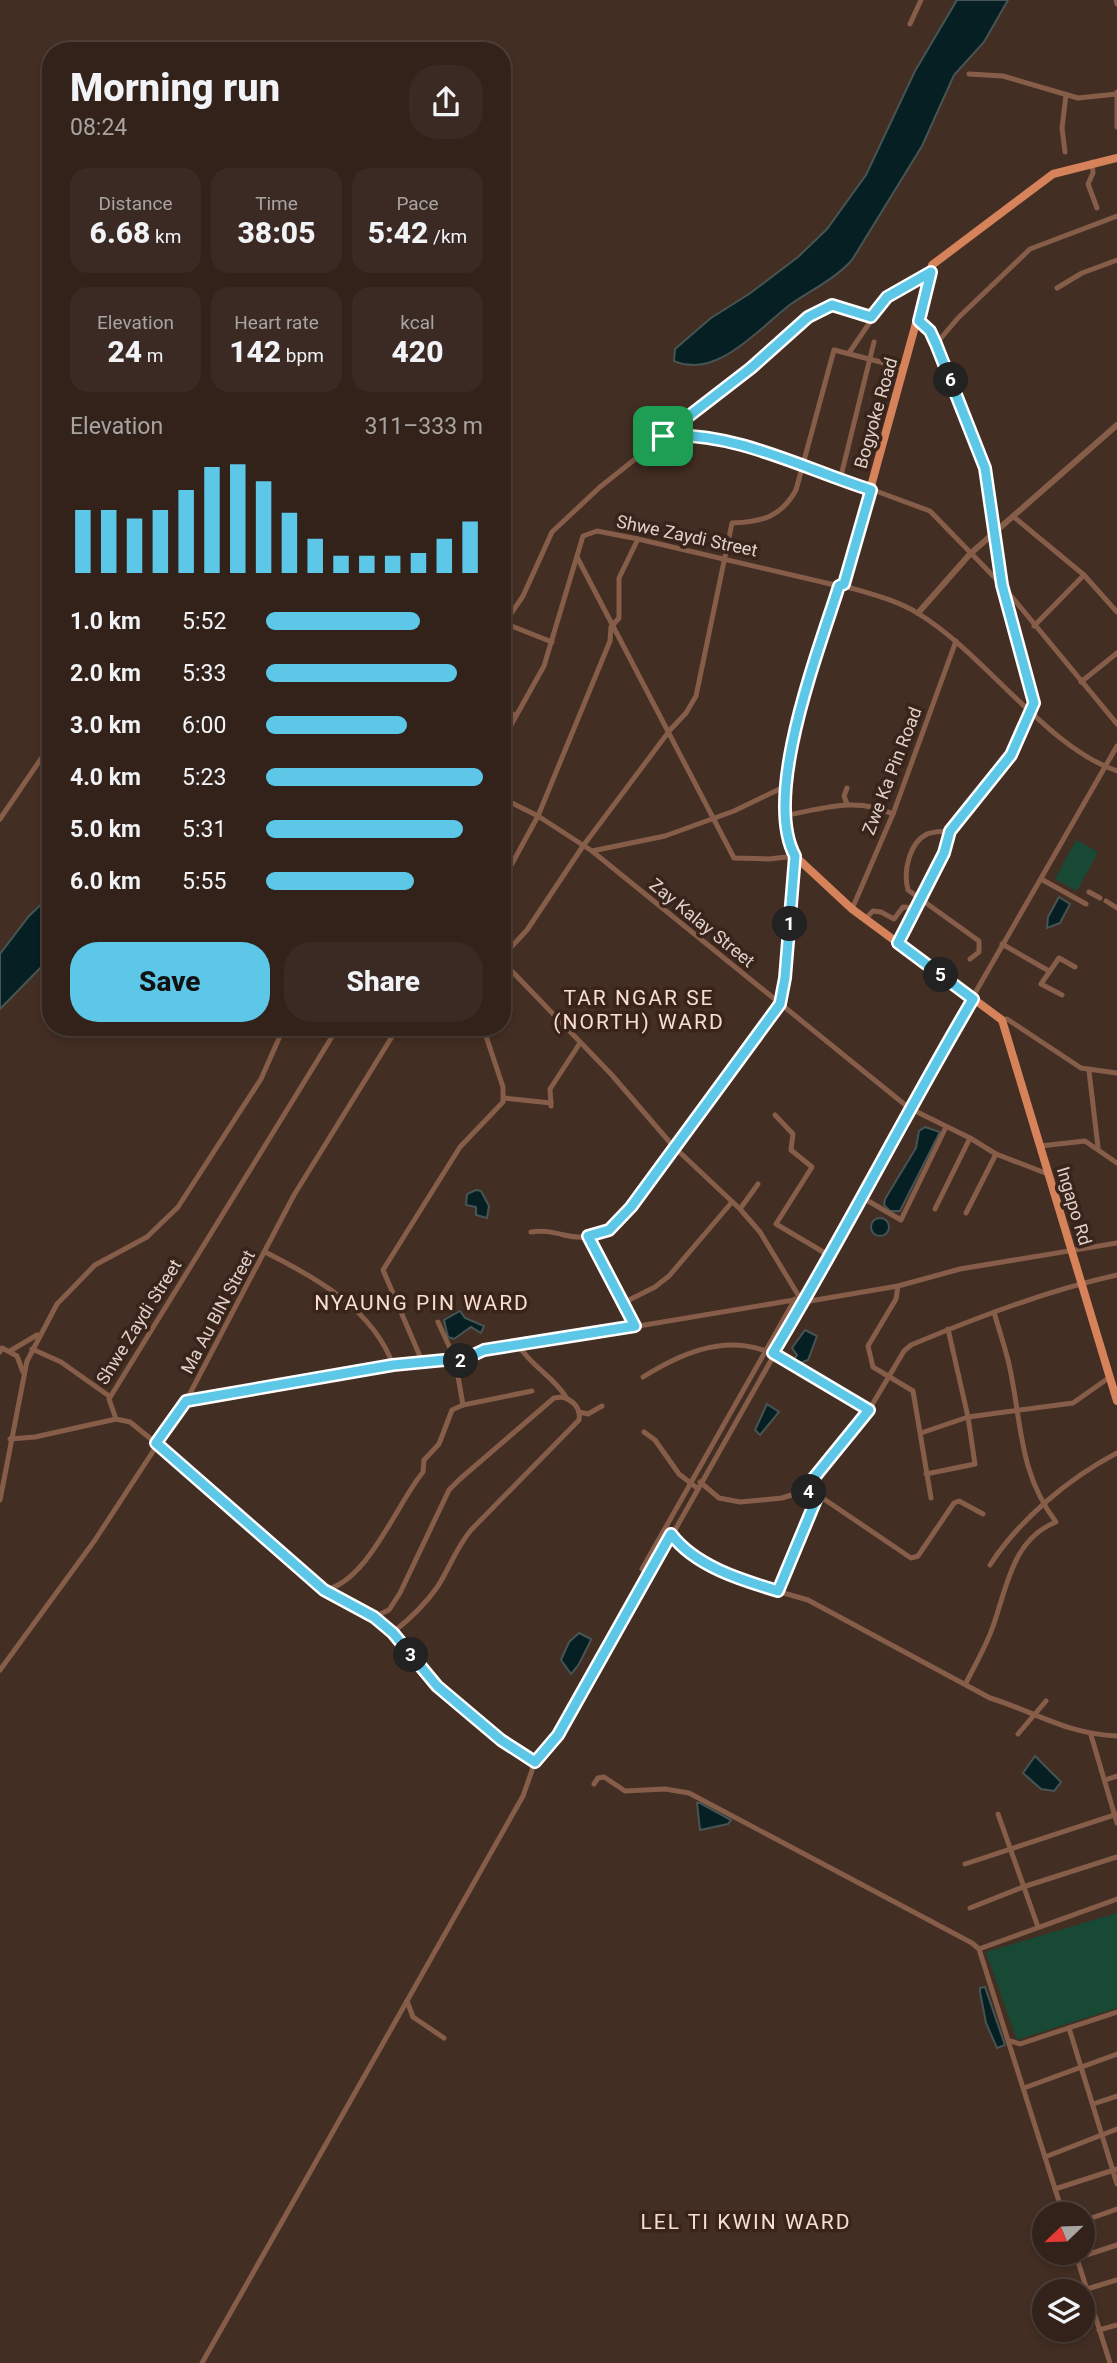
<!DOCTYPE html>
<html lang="en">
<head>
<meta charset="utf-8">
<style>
  :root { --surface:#32221a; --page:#3a2a23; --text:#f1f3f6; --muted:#a8a4a2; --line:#4d3f39; --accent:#5dc7e8 }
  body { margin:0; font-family:Roboto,sans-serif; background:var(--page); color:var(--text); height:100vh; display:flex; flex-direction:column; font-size:26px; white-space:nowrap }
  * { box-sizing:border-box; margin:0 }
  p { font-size:23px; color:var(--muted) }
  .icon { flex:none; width:38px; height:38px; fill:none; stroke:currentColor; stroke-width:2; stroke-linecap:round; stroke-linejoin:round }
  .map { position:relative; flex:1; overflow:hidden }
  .panel { position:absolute; left:42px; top:42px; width:469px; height:994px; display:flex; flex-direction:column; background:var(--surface); border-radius:28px; box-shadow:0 4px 10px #0003,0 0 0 2px var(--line) }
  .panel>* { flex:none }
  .needle { width:46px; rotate:247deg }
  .buttons { position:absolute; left:1032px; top:2202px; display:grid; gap:14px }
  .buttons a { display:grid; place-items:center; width:63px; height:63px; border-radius:50%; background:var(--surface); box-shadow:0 4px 10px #0003,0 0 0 2px var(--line); font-size:35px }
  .pin { position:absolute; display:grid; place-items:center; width:60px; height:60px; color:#fff; margin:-30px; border-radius:14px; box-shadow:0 4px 10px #0006 }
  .km { position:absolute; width:35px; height:35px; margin:-18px; border-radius:50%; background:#222; color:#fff; font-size:19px; line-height:35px; text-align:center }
  .round { display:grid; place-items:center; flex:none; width:74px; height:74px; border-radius:28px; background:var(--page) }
  .overview { display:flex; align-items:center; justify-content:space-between; height:119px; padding:0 28px }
  h1 { font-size:38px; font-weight:800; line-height:52px }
  .metrics { display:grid; grid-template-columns:repeat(3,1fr); gap:10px; height:119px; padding:7px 28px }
  .metrics div { display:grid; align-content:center; border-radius:18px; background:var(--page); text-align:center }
  .metrics b { font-size:30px; font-weight:800 }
  .metrics small { font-size:19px; font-weight:400 }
  .metrics p { font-size:19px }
  .chart { height:196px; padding:14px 28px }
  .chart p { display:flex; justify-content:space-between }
  .chart svg { width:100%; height:126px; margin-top:7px; stroke:var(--accent); stroke-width:6 }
  .button { display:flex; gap:14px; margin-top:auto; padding:14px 28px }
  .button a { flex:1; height:80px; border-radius:28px; background:var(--accent); color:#111; font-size:28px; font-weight:800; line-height:80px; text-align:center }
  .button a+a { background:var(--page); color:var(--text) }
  ul { padding:0 28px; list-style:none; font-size:23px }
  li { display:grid; grid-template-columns:112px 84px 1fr; align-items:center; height:52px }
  li i { height:18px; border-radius:9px; background:var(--accent) }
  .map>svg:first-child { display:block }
  .green { fill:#184935 }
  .water { fill:#061f22; stroke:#475454; stroke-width:2 }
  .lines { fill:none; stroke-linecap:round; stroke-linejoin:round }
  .minor { stroke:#865d49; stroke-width:5 }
  .tertiary { stroke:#865d49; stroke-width:6 }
  .primary { stroke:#d6825a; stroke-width:8 }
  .route-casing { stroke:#fff; stroke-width:14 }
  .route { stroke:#5dc7e8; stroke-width:9 }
  .labels { text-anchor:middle; stroke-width:7; stroke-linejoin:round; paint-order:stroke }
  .street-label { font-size:18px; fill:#dfd1ca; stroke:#38241a }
  .quarter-label { font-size:21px; letter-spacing:2px; fill:#f9ddcf; stroke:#38241a }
</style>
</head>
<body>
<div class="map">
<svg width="1117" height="2363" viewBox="0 0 1117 2363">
  <rect width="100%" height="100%" fill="#432e23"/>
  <g class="green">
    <polygon points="1076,840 1098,852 1077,891 1055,879"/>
    <polygon points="1117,1913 1117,2008 1017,2040 986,1952"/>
  </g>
  <g class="water">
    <path d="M957,0H1008L984,42L954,75L922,146L852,260C835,279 811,290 791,304C761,326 718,380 674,361L675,349L711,318L749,294L798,257L827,229L866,175L915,71Z"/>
    <polygon points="51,895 51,957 0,1009 0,954 29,916"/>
    <polygon points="1059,897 1070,904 1060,923 1047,928 1048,917"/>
    <polygon points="925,1127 940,1132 900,1211 890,1211 884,1205 885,1199 916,1148 919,1131"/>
    <polygon points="476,1190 481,1191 489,1206 487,1218 476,1215 476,1207 466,1205 467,1194"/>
    <circle cx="880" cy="1227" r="9"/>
    <polygon points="460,1311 465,1318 484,1326 481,1333 471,1327 454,1339 448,1337 444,1320"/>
    <polygon points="805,1330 817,1336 808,1360 800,1363 794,1360 797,1355 792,1348"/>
    <polygon points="767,1404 779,1412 760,1435 755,1430"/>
    <polygon points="579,1633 591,1639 590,1642 579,1664 571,1674 561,1660 569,1642"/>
    <polygon points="1035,1756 1061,1782 1054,1791 1041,1789 1023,1773"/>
    <polygon points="697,1803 700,1803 731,1820 728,1824 700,1830"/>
    <polygon points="985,1987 1005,2045 997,2048 986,2023 980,1992 980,1988"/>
  </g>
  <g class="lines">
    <g class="minor">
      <polyline points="1116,0 1117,4"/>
      <polyline points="910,24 921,0"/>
      <polyline points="969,74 1003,76 1078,98 1117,94"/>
      <polyline points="1117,92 1117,127"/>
      <polyline points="1065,152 1062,128 1066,95"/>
      <polyline points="1092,162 1093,173 1088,184 1097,208"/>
      <polyline points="1057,288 1082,273 1117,260"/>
      <polyline points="919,321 930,331 936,344 986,468 1002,585 1032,687 1035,716"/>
      <polyline points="936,344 958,318 1030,249 1117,216"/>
      <polyline points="849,353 887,297 931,272"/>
      <polyline points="663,436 684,436 745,447 803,464 930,511 1002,585 1117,724"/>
      <polyline points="840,480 874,342"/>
      <polyline points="1014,517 1084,575 1034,626"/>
      <polyline points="1084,575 1117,612"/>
      <path d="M844,586C868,593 897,600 919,614C986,655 1046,747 1117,771"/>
      <polyline points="504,623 552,642"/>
      <polyline points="502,627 523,596 552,532 600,487 751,367 808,317 832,305 871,317"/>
      <polyline points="1081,682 1117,653"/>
      <polyline points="502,708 516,716"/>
      <polyline points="502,741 544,666 583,536 597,531 638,539 839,586"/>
      <polyline points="502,798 538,816 592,851 909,1108 970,1138 935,1209"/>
      <polyline points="847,804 844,796 847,788"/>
      <path d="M787,815C826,808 856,797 893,814"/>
      <polyline points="0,819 51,744"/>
      <path d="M950,831C942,832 935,831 927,834C909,843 903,872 908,890L979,941V952L970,959"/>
      <polyline points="592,851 665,836 734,811 786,786"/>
      <polyline points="1041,879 1086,904"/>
      <polyline points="502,882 538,816 610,641 611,627 619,618 619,578 638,539"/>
      <polyline points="1089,892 1100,898"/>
      <polyline points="1106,901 1117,908"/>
      <polyline points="852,909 893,814 956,641"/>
      <polyline points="865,919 873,911 881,912 894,919 903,907 916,908"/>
      <polyline points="898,943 944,853 950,831 1011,755 1032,708"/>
      <polyline points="1002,944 1049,971"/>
      <path d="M502,957L527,930L583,846L670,730L686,713L696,696L732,523C762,522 781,517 796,490L834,350L904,368"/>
      <polyline points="503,962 611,1074 673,1146 740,1209 760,1232 803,1303"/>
      <polyline points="1062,995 1041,984 1059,958 1075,967"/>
      <polyline points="1002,1020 1007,1019 1081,1068 1117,1073"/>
      <polyline points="338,1027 109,1399 116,1419 130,1422 156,1443 324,1590 374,1617 392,1633 437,1686 501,1740 535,1762"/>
      <polyline points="1089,1071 1098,1147"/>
      <polyline points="504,1098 551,1103"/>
      <polyline points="551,1106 550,1089 580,1043"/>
      <polyline points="775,1115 793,1134 791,1150 812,1167 776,1224 830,1256"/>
      <polyline points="970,1138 996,1154 1048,1174"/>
      <polyline points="1040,1146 1085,1141 1117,1163"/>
      <polyline points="863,1198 901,1220 946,1127"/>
      <polyline points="740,1209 758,1184"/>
      <polyline points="966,1213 996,1154"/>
      <path d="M531,1232C544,1230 552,1232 564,1235C596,1243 611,1229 631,1207L780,1004L785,978L795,856L769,859L734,858L577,557"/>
      <polyline points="588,1236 635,1327"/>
      <path d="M265,1252C315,1277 373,1309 393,1365"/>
      <polyline points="898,1286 896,1299 868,1346 873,1367 913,1391 931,1498"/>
      <polyline points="804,1302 898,1286 960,1269 1117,1243"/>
      <polyline points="623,1303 655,1287 669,1276 732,1202"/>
      <polyline points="438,1322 455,1359 463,1405"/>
      <polyline points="32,1349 61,1362 109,1396"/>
      <polyline points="10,1351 37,1335"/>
      <polyline points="0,1352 2,1348 17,1356 23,1372"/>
      <polyline points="422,1361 383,1270 460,1147 503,1102 503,1087 483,1027"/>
      <polyline points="456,1363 484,1350 519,1346"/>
      <path d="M643,1377C746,1313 779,1356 869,1410"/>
      <path d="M566,1397C553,1376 531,1366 519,1346L800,1299"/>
      <polyline points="186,1401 393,1365 455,1359"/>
      <polyline points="579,1412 588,1414 602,1406"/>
      <polyline points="644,1432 655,1440 679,1474 697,1488"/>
      <polyline points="921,1433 968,1417 1073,1403 1110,1377"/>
      <polyline points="10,1439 35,1437 116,1419"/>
      <polyline points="926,1474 975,1464 968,1417 948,1329"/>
      <path d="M700,1482L719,1498L740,1502L782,1498L804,1491L869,1410L904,1351L911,1345C978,1317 1046,1291 1117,1275"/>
      <polyline points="804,1491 818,1495 911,1558 918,1556 954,1503 959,1501 983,1514"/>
      <polyline points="0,1500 27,1361 57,1304 95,1265 147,1237 178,1207 261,1079 284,1027"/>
      <path d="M671,1534L679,1544L716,1567L752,1584L808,1600L990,1698C1036,1712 1066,1734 1117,1736"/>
      <path d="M990,1565C1019,1520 1069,1478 1117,1453"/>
      <polyline points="642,1569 795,1299"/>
      <path d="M324,1590C367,1583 396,1505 423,1472L424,1460L439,1444L452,1410L463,1405L532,1391"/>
      <polyline points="778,1591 818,1495"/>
      <path d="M374,1617L389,1610L400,1593L449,1490L460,1479L554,1398L562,1397C573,1400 581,1408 579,1420L471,1530C456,1548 450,1567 438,1586C425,1605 410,1619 392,1633"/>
      <polyline points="0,1670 95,1540 186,1401 294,1195 398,1027"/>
      <path d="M966,1683C975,1665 985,1648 992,1629C1007,1589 1011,1540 1056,1522C1018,1472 1022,1422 1009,1364C1005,1347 999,1330 994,1312"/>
      <polyline points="1018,1734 1046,1701"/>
      <polyline points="1091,1735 1117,1823"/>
      <polyline points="1105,1780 1117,1776"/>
      <polyline points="594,1784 598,1778 604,1777 625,1791 665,1789 689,1793 972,1943 979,1949 1063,2214"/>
      <polyline points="998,1814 1038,1927"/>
      <polyline points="965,1864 1117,1814"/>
      <polyline points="970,1908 1023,1887 1117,1857"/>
      <polyline points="979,1949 1117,1899"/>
      <polyline points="407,2001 413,2017 444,2038"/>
      <polyline points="1069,2028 1117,2184"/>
      <polyline points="1011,2041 1020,2044 1117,2012"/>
      <polyline points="1024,2088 1117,2054"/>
      <polyline points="1093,2104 1117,2096"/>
      <polyline points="1045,2157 1117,2129"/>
      <polyline points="1055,2189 1117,2169"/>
      <polyline points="1083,2221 1117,2209"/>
      <polyline points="1075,2252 1110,2363"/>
      <polyline points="1077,2258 1117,2245"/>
      <polyline points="1087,2289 1117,2280"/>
      <polyline points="1099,2330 1117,2325"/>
      <polyline points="202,2363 523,1796 535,1762 558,1735 607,1650 863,1198 909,1108 1117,746"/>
    </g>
    <polyline class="tertiary" points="918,613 970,554 1117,425"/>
    <path class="primary" d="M1117,158L1053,174L932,265L844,584L839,586C819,651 762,794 795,856L852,909L1002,1020L1117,1401"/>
  </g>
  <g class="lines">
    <g class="route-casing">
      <path id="route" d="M931,272L919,321L930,331L936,344L985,468L1002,585L1034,703L1011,755L950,831L944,853L898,943L973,999C904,1116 843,1237 773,1353L869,1410L804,1490L818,1495L778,1591C741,1580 695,1566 671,1534L558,1735L535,1762L501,1740L437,1686L393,1633L374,1617L324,1590L156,1443L186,1401L393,1365L455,1359L456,1363L484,1350L635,1326L588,1236L609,1230L631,1207L780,1004L785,978L795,856C762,795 819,650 839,586L844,584L871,490C804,469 735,431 663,436L751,368L808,317L832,305L871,317L887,297Z"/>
    </g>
    <use href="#route" class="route"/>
  </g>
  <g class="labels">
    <g class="street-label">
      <text transform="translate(876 413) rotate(-74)" y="6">Bogyoke Road</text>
      <text transform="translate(687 536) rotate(12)" y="6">Shwe Zaydi Street</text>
      <text transform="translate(892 771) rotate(-69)" y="6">Zwe Ka Pin Road</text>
      <text transform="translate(702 923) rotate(39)" y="6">Zay Kalay Street</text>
      <text transform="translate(1074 1206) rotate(73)" y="6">Ingapo Rd</text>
      <text transform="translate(218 1312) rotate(-62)" y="6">Ma Au BIN Street</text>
      <text transform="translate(139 1322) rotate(-58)" y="6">Shwe Zaydi Street</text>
    </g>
    <g class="quarter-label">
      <text x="639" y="1005">TAR NGAR SE<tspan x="639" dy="24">(NORTH) WARD</tspan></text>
      <text x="422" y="1310">NYAUNG PIN WARD</text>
      <text x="746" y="2229">LEL TI KWIN WARD</text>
    </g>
  </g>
</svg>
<div class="buttons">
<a><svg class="needle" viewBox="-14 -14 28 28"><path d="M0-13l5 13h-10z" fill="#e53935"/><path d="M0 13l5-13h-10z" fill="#a8a4a2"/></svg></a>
<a><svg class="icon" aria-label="layers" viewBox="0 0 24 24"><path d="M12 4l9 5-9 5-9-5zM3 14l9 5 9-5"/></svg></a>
</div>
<div class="pin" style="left:663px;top:436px;background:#1e9e55"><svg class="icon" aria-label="arrive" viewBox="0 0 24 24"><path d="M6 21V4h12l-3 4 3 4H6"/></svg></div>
<b class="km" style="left:790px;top:924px">1</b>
<b class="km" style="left:461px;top:1361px">2</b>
<b class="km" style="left:411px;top:1655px">3</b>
<b class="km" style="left:809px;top:1492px">4</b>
<b class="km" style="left:941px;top:975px">5</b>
<b class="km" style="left:951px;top:380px">6</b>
<section class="panel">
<div class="overview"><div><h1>Morning run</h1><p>08:24</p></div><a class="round"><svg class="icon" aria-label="share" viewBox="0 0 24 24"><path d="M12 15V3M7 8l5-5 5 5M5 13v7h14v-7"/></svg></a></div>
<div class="metrics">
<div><p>Distance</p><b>6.68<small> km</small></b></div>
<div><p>Time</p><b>38:05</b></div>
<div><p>Pace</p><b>5:42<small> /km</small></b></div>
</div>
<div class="metrics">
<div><p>Elevation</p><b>24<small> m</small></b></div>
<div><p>Heart rate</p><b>142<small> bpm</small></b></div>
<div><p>kcal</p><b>420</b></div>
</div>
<div class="chart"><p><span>Elevation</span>311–333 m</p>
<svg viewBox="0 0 160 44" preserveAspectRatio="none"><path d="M5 44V22M15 44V22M25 44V25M35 44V22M45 44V15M55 44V7M65 44V6M75 44V12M85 44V23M95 44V32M105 44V38M115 44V38M125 44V38M135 44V37M145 44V32M155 44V26"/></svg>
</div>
<ul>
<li><b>1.0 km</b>5:52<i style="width:71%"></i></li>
<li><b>2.0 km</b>5:33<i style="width:88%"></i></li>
<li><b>3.0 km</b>6:00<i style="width:65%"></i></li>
<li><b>4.0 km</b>5:23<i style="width:100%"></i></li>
<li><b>5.0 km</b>5:31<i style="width:91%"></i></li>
<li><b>6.0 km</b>5:55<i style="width:68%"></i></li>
</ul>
<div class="button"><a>Save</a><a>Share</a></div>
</section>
</div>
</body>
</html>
